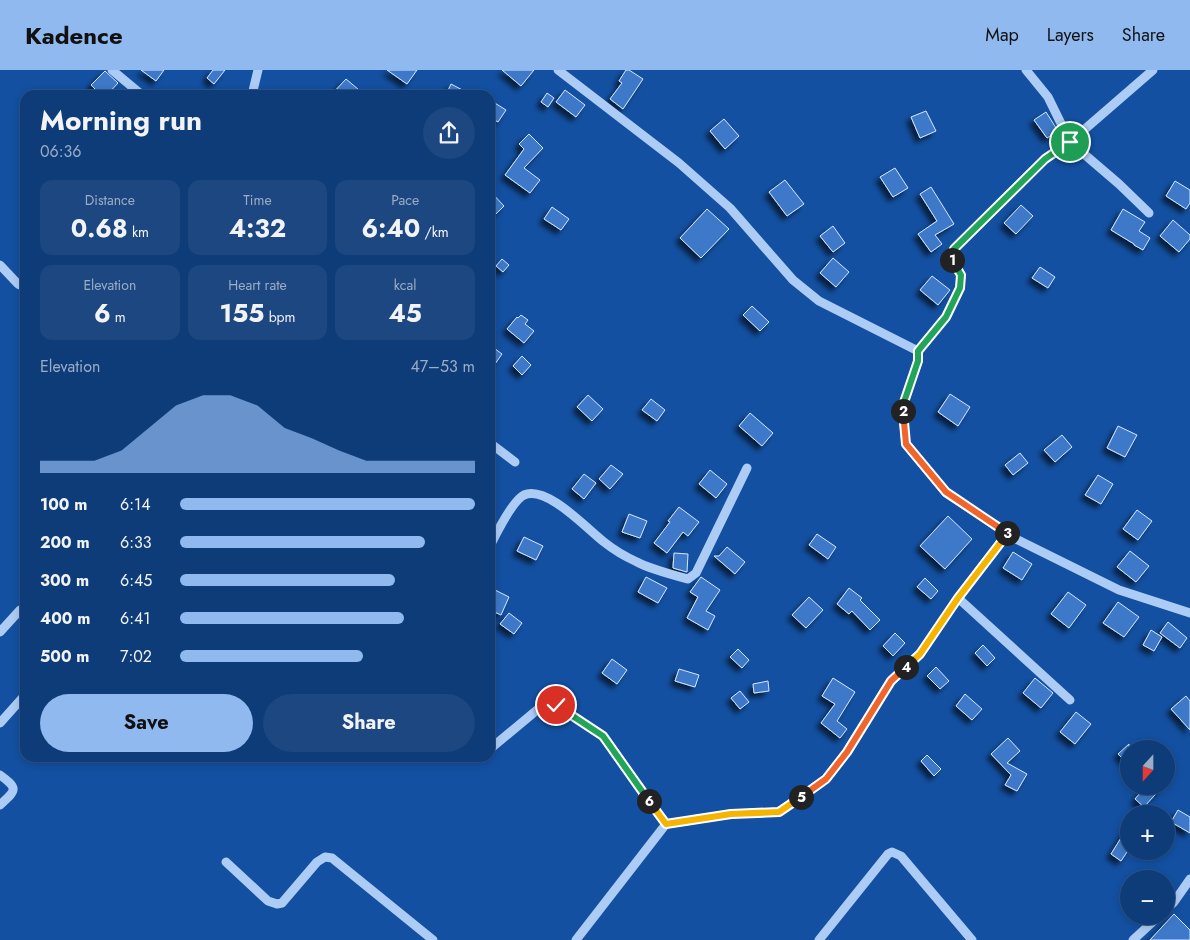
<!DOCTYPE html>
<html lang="en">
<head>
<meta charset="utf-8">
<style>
  :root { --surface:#0e3c79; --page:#1c4780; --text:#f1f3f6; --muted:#9badc6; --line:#2e568a; --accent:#90b9f0 }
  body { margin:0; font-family:Jost,sans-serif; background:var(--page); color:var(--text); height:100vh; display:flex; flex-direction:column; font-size:19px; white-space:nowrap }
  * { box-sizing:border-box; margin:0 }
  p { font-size:16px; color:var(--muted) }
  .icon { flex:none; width:28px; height:28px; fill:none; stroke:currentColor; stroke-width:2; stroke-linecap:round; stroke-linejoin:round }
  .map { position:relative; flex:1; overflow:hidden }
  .sheet { position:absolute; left:20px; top:20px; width:475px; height:672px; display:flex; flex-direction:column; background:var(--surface); border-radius:15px; box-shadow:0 2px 8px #0003,0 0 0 1px var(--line) }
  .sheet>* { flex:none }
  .needle { width:32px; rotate:201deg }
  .buttons { position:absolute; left:1120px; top:670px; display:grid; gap:10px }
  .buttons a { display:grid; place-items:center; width:55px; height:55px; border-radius:50%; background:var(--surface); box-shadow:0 2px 8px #0003,0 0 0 1px var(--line); font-size:25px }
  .pin { position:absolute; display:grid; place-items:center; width:42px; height:42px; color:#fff; margin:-21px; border:2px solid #fff; border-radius:50%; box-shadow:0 1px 5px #0007 }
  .km { position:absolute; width:25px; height:25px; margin:-12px; border-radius:50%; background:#222; color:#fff; font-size:14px; line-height:25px; text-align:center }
  .round { display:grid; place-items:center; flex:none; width:52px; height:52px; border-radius:26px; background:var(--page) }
  .summary { display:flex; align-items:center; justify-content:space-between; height:85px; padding:0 20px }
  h1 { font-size:28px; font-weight:700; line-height:38px }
  .figures { display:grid; grid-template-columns:repeat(3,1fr); gap:8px; height:85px; padding:5px 20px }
  .figures div { display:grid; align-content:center; border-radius:12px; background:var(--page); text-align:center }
  .figures b { font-size:25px; font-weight:700 }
  .figures small { font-size:14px; font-weight:400 }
  .figures p { font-size:14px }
  .chart { height:140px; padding:10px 20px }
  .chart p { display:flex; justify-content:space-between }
  .chart svg { width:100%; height:90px; margin-top:5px; fill:var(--accent); opacity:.7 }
  .button { display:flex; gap:10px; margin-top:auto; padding:10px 20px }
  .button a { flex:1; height:58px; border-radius:30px; background:var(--accent); color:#111; font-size:20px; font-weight:700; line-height:58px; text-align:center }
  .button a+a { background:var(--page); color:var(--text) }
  ul { padding:0 20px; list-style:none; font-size:16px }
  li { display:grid; grid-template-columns:80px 60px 1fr; align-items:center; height:38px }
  li i { height:12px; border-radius:6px; background:var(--accent) }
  header { display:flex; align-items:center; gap:30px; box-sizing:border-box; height:70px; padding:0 25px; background:var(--accent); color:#111 }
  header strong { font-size:24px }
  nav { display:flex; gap:28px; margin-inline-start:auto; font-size:18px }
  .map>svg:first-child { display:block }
  .building { fill:#3c79c8; stroke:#d5e7fe; filter:url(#shadow) }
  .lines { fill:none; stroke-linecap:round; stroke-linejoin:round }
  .minor { stroke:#adccf5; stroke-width:9 }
  .split-1-casing { stroke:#fff; stroke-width:10 }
  .split-2-casing { stroke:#fff; stroke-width:10 }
  .split-3-casing { stroke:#fff; stroke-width:10 }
  .split-4-casing { stroke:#fff; stroke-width:10 }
  .split-5-casing { stroke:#fff; stroke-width:10 }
  .split-6-casing { stroke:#fff; stroke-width:10 }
  .split-7-casing { stroke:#fff; stroke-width:10 }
  .split-1 { stroke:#22a559; stroke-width:6 }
  .split-2 { stroke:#22a559; stroke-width:6 }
  .split-3 { stroke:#f0652b; stroke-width:6 }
  .split-4 { stroke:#f5b400; stroke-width:6 }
  .split-5 { stroke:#f0652b; stroke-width:6 }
  .split-6 { stroke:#f5b400; stroke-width:6 }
  .split-7 { stroke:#22a559; stroke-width:6 }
</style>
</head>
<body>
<header>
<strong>Kadence</strong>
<nav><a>Map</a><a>Layers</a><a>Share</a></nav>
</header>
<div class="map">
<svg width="1190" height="870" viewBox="0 0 1190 870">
  <defs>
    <filter id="shadow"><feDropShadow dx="-4.5" dy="4.5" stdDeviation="2.5" flood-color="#0009"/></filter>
  </defs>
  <rect width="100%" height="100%" fill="#1350a1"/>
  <g class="building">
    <polygon points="141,0 164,0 156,11"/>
    <polygon points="213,0 225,0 214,14 207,8"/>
    <polygon points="387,0 417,0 407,14"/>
    <polygon points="502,0 534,0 521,16"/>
    <polygon points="626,0 629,0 643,9 623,39 610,29 622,13 619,11"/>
    <polygon points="105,1 118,13 107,25 101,25 91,15"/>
    <polygon points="346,9 365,25 331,25"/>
    <polygon points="451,14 472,25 446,25"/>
    <polygon points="565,20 585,35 576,47 556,32"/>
    <polygon points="547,23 554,28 548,37 541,32"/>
    <polygon points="490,30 506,40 498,52 490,47"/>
    <polygon points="926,41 936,61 920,68 911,47"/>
    <polygon points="1046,42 1058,61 1047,68 1034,50"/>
    <polygon points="724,49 739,66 725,79 710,61"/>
    <polygon points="529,64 543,78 524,98 540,110 530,123 505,105 524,79 519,74"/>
    <polygon points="895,98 908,118 893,127 880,107"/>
    <polygon points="785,110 804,134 787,146 769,122"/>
    <polygon points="1175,111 1190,120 1190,133 1186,139 1166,126"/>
    <polygon points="931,117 954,154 935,165 942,174 931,182 918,164 937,151 920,124"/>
    <polygon points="490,121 504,136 490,150"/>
    <polygon points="1021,135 1033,146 1016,164 1004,153"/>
    <polygon points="552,137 569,149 561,160 544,149"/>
    <polygon points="707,139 729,159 701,188 680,168"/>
    <polygon points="1123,139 1145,152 1139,161 1150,168 1143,180 1134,175 1134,174 1111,160"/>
    <polygon points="1173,150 1190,165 1190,169 1179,182 1160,166"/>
    <polygon points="833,156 845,173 833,182 820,166"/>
    <polygon points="833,188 849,202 836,217 820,203"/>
    <polygon points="502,189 509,195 503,202 496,196"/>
    <polygon points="1040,197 1055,207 1048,218 1032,208"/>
    <polygon points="932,206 950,220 938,235 920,220"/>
    <polygon points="752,236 769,252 760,261 743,245"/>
    <polygon points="521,245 528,250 525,254 534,261 524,273 507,259 517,247 518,248"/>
    <polygon points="490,275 502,284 495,294 490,290"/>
    <polygon points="522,286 531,295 522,305 513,296"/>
    <polygon points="950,324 970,337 958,356 938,342"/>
    <polygon points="588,325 603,339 592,351 577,337"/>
    <polygon points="651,329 665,340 657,351 642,340"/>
    <polygon points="750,343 773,363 762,376 739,356"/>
    <polygon points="1118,356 1137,365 1125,387 1107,378"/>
    <polygon points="1062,365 1072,377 1055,392 1044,380"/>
    <polygon points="1020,383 1028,393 1013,405 1005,395"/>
    <polygon points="611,395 623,404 610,419 599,409"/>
    <polygon points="710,400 727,414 716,428 699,414"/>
    <polygon points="584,404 596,413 584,429 572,419"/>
    <polygon points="1098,405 1113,414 1101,434 1085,425"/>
    <polygon points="679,437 699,452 688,466 683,462 667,483 654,473 670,452 668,451"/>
    <polygon points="1137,440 1152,451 1138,470 1123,459"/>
    <polygon points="629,444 647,451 640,468 622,462"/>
    <polygon points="948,446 972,469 945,499 920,476"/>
    <polygon points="817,464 836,477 828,489 809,475"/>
    <polygon points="524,467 543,476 536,490 517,481"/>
    <polygon points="727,477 745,492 735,504 714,486 719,486"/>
    <polygon points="1130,481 1149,496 1136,512 1117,497"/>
    <polygon points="1013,482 1032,494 1022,510 1003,498"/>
    <polygon points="674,483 688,484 687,502 673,498"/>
    <polygon points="646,507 667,518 658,533 638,522"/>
    <polygon points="701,507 720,520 706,541 715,546 708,560 687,548 698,527 690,522"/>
    <polygon points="925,508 938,521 931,529 917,517"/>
    <polygon points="849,518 862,528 860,530 880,550 870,560 852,541 849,544 837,534"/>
    <polygon points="493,519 509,527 501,545 490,540 490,526"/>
    <polygon points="1068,522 1086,535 1069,558 1051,544"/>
    <polygon points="809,527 823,540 806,558 792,545"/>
    <polygon points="1118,532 1139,547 1124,567 1103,553"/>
    <polygon points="509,543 522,553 514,564 500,554"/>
    <polygon points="1168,552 1187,568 1180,578 1160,563"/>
    <polygon points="1151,560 1162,567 1154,581 1143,575"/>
    <polygon points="895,563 905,573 893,586 883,576"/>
    <polygon points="983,575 995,588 987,596 975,583"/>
    <polygon points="738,579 749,590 742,598 730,587"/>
    <polygon points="612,589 627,600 617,614 602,603"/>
    <polygon points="936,597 949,611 940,619 927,606"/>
    <polygon points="679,599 699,605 695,617 675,611"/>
    <polygon points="833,608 855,622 837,651 847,659 840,668 821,653 835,634 822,626"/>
    <polygon points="1035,608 1053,623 1041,638 1023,623"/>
    <polygon points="768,611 769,621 754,623 753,614"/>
    <polygon points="740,621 749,632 740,639 731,628"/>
    <polygon points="965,624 982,639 972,650 956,636"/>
    <polygon points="1186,626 1190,631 1190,660 1171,639"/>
    <polygon points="1076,642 1091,654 1075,674 1060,662"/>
    <polygon points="1008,668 1020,681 1007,693 1027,704 1017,721 1005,715 1011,705 991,684"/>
    <polygon points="1129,674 1129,695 1118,684"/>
    <polygon points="927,685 941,699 934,706 921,691"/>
    <polygon points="1146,716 1163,716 1144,737 1135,729"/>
    <polygon points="1178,740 1190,747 1190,763 1171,752"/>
    <polygon points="1129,755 1129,779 1121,791 1111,784"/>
    <polygon points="1174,844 1190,860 1190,870 1150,870"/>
  </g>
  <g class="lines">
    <g class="minor">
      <polyline points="112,0 142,25"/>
      <polyline points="558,0 679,93 730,138 793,210 819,231 918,281 918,291 902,338 906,374 946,423 1016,469 1119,520 1190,543"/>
      <polyline points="1026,0 1048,27 1070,72 1153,0"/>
      <polyline points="252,25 258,0"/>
      <polyline points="0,195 18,214 25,217"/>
      <polyline points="918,281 946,247 960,218 961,205 951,188 954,179 1045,89 1070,72 1119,114 1149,143"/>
      <polyline points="490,373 515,392"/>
      <path d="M490,476C496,464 512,431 524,425C547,415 587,459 604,472C614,480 626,487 637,492C650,499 673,505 688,509L696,503L747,398"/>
      <polyline points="958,528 1070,630"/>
      <polyline points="0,562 20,540 25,545"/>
      <polyline points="0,653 25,625"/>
      <polyline points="490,679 543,635 556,635 603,666 666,754 576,870"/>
      <path d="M0,705C19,719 16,720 0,735"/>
      <polyline points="666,754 731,744 779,742 826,709 847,682 891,611 920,584 958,528 1008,463"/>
      <polyline points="226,792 268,831 277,834 282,833 317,792 325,787 332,788 433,870"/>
      <polyline points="1166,839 1174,832 1190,809"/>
      <polyline points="819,870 888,784 892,782 901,786 972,870"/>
      <polyline points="1133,870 1159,846"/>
    </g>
  </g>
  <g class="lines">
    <g class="split-1-casing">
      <polyline id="split-1" points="952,190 951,188 954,179 1045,89 1070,72"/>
    </g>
    <g class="split-2-casing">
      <polyline id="split-2" points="903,341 902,338 918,291 918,281 946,247 960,218 961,205 952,190"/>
    </g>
    <g class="split-3-casing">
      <polyline id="split-3" points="903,341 906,374 946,422 1007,463"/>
    </g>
    <g class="split-4-casing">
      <polyline id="split-4" points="906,597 920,584 958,528 1008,463 1007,463"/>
    </g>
    <g class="split-5-casing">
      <polyline id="split-5" points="801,727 826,709 847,682 891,611 906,597"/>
    </g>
    <g class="split-6-casing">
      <polyline id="split-6" points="649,731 666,754 731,744 779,742 801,727"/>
    </g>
    <g class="split-7-casing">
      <polyline id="split-7" points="556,635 603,666 649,731"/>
    </g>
    <use href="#split-1" class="split-1"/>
    <use href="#split-2" class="split-2"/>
    <use href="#split-3" class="split-3"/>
    <use href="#split-4" class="split-4"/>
    <use href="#split-5" class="split-5"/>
    <use href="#split-6" class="split-6"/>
    <use href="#split-7" class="split-7"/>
  </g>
</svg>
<div class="buttons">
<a><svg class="needle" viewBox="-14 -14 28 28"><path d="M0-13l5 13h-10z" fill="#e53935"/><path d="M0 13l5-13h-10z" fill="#9badc6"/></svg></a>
<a>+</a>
<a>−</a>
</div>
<div class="pin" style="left:1070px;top:72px;background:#1e9e55"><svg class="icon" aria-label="arrive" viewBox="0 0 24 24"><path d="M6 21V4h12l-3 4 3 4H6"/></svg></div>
<div class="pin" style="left:556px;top:635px;background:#d93025"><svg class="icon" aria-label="check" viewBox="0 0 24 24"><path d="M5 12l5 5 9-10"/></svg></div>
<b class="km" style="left:952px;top:190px">1</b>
<b class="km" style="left:903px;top:341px">2</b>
<b class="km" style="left:1007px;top:463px">3</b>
<b class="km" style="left:906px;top:597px">4</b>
<b class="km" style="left:801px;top:727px">5</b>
<b class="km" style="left:649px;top:731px">6</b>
<section class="sheet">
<div class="summary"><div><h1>Morning run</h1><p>06:36</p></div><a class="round"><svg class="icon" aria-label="share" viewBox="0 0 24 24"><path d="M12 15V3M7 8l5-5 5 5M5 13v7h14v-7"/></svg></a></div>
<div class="figures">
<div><p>Distance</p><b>0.68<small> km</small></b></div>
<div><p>Time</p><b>4:32</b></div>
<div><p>Pace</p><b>6:40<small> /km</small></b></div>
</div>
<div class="figures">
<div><p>Elevation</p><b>6<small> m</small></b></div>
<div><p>Heart rate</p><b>155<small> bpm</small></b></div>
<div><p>kcal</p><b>45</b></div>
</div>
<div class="chart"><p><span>Elevation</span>47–53 m</p>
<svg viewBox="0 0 160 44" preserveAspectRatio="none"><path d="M0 44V38L10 38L20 38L30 33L40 22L50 11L60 6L70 6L80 11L90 22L100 27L110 33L120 38L130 38L140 38L150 38L160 38V44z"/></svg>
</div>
<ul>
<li><b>100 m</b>6:14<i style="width:100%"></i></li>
<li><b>200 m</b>6:33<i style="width:83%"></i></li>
<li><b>300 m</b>6:45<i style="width:73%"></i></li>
<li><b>400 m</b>6:41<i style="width:76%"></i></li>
<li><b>500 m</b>7:02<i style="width:62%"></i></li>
</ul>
<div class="button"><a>Save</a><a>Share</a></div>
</section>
</div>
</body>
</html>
